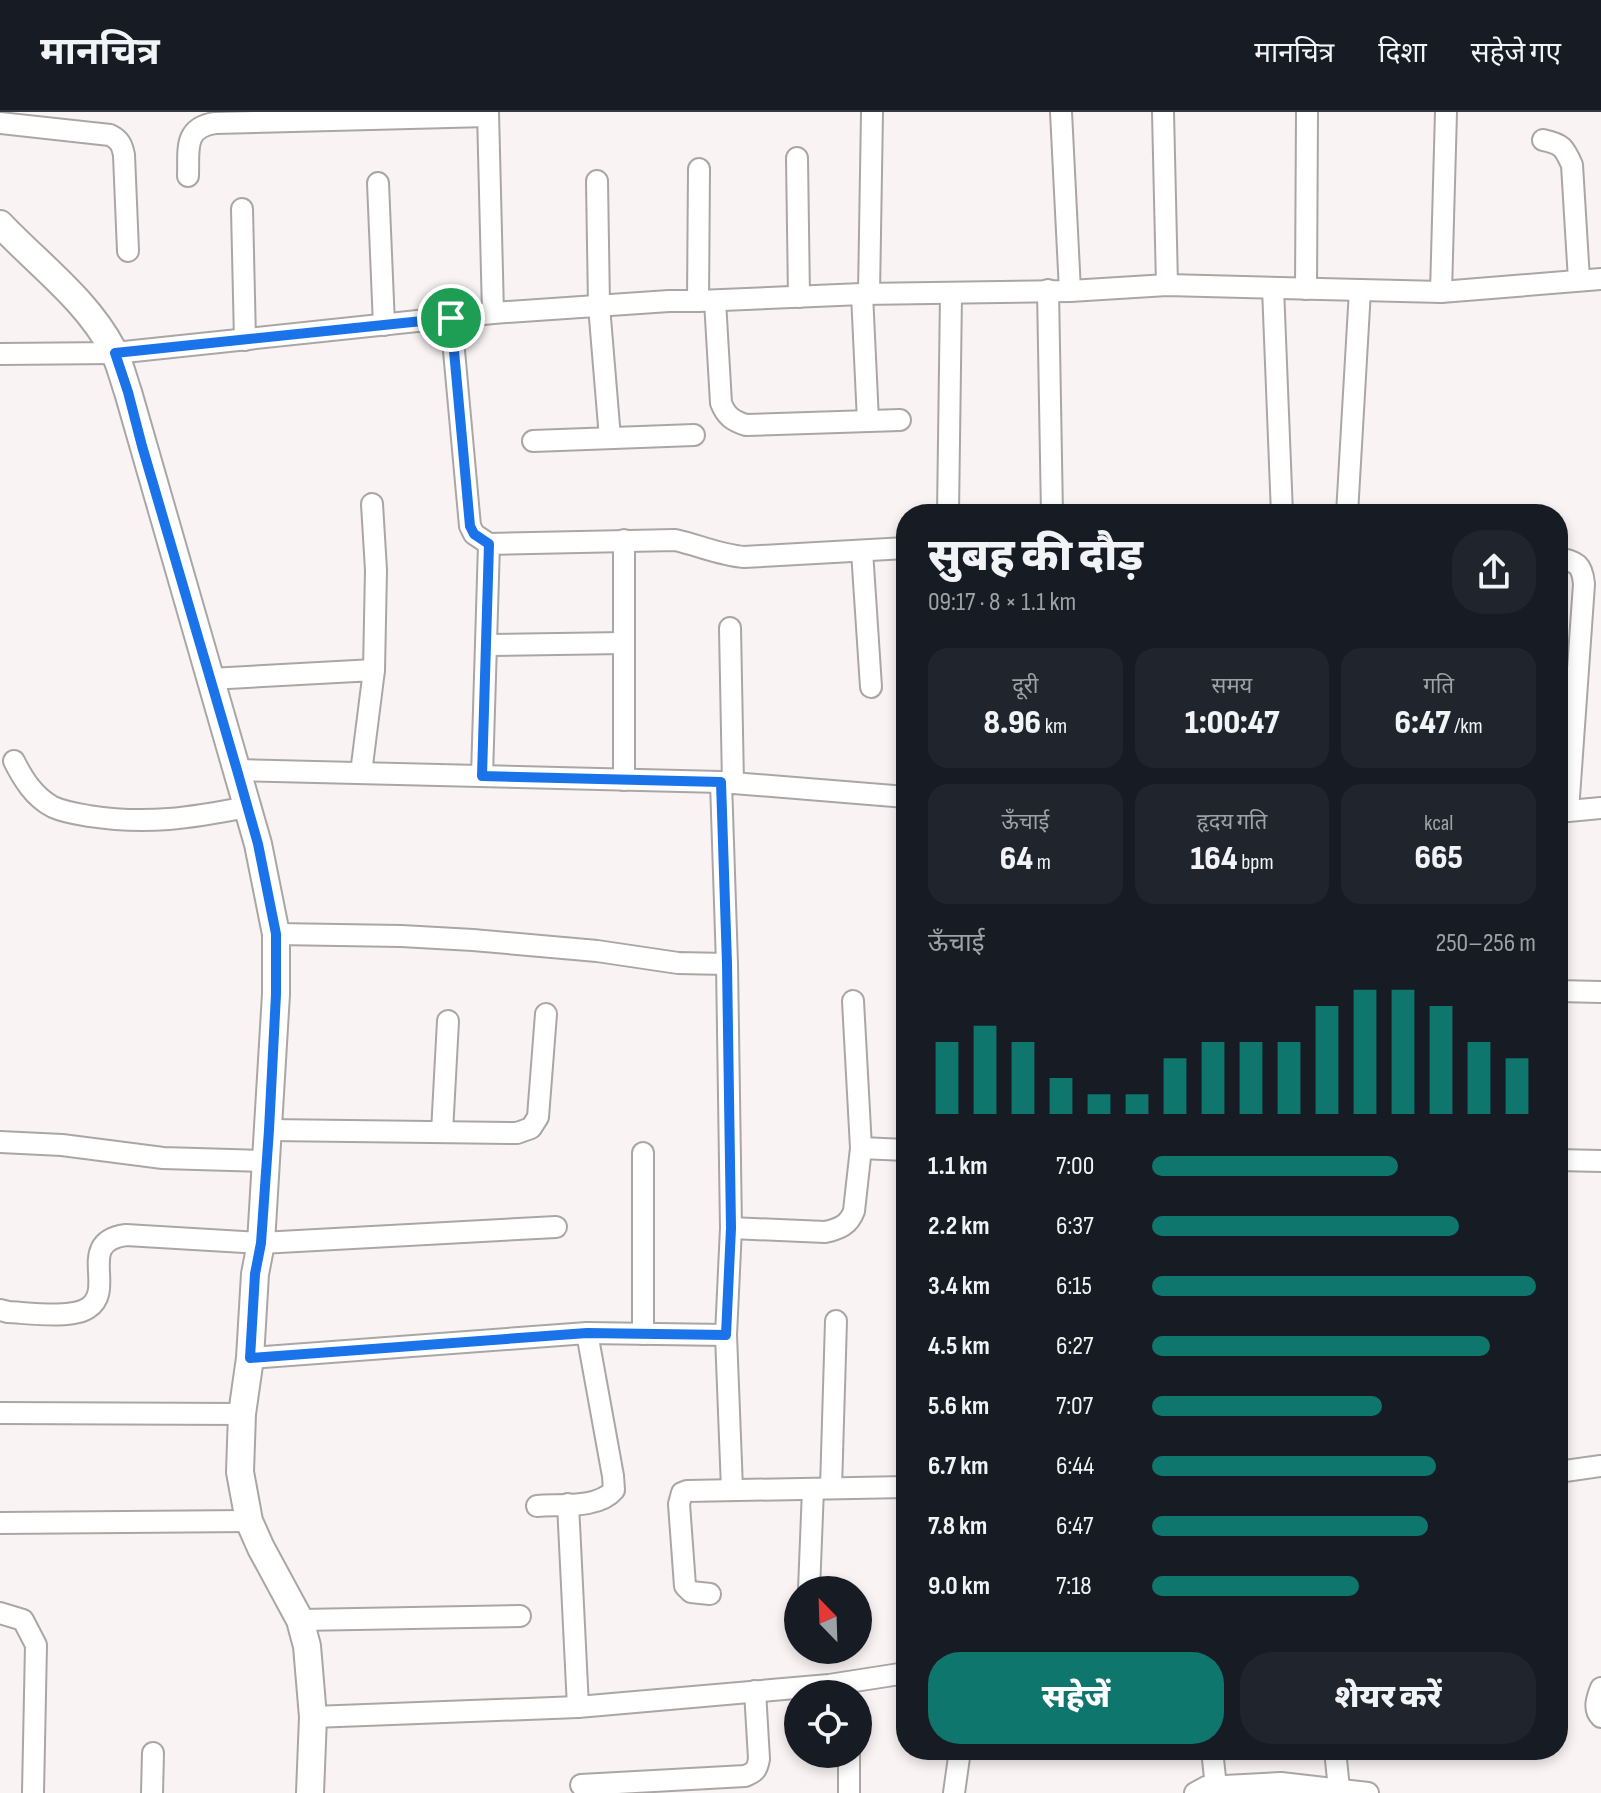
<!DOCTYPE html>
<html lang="hi">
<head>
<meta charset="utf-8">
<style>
  :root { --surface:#171b24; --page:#20242c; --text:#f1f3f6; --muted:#9ea1a6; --line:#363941; --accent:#0f766e }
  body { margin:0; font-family:"Sofia Sans Condensed","Noto Sans Devanagari",sans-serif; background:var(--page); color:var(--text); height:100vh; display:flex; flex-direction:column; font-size:30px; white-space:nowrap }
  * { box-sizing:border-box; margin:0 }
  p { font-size:26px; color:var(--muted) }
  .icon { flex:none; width:44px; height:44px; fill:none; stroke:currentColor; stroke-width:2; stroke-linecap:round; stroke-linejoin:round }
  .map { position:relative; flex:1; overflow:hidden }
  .sheet { position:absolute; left:896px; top:392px; width:672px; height:1256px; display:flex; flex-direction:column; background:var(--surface); border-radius:32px; box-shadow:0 4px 12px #0003 }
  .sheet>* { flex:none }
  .needle { width:52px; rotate:337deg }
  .buttons { position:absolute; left:784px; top:1464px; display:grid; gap:16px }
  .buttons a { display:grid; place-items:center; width:88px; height:88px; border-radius:50%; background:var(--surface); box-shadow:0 4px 12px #0003; font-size:40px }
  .pin { position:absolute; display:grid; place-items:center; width:68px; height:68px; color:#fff; margin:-34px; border:4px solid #fff; border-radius:50%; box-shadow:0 2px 8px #0007 }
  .round { display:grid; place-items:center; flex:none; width:84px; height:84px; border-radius:32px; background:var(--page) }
  .overview { display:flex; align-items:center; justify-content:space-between; height:136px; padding:0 32px }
  h1 { font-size:44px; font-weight:800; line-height:60px }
  .figures { display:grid; grid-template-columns:repeat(3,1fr); gap:12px; height:136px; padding:8px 32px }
  .figures div { display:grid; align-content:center; border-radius:20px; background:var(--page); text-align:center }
  .figures b { font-size:34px; font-weight:800 }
  .figures small { font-size:22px; font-weight:400 }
  .figures p { font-size:22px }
  .chart { height:224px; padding:16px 32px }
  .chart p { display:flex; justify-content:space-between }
  .chart svg { width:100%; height:144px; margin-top:8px; stroke:var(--accent); stroke-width:6 }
  .primary-button { display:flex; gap:16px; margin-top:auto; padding:16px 32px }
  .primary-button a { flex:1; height:92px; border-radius:32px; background:var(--accent); color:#fff; font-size:32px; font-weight:800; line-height:92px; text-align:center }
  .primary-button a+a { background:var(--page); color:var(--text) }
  ul { padding:0 32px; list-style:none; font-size:26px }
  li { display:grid; grid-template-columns:128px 96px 1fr; align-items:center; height:60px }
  li i { height:20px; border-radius:10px; background:var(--accent) }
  header { display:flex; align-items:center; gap:48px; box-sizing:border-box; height:112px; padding:0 40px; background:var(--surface); border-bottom:2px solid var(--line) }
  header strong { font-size:38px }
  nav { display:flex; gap:44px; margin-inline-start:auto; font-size:28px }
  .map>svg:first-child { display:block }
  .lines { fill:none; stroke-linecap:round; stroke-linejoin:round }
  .minor-casing { stroke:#aba6a5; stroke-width:24 }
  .tertiary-casing { stroke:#aba6a5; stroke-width:30 }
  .minor { stroke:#fff; stroke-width:20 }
  .tertiary { stroke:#fff; stroke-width:26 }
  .route-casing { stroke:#fff; stroke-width:16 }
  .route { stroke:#1a73e8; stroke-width:10 }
</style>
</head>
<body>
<header>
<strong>मानचित्र</strong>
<nav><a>मानचित्र</a><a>दिशा</a><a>सहेजे गए</a></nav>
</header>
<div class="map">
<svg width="1601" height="1681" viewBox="0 0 1601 1681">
  <rect width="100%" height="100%" fill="#f9f4f3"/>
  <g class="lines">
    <g class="minor-casing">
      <g id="minor">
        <polyline points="488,0 493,201"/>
        <polyline points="1061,0 1070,179"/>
        <polyline points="1163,0 1167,173"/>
        <path d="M0,11L110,23C120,28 122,33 124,43L128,139"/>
        <path d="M1543,28C1562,32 1564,35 1572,53L1579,168"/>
        <polyline points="797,46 799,185"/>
        <path d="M188,64C189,38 183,16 215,11L488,4"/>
        <polyline points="597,69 599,194 610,326"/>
        <polyline points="378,71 384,213"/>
        <polyline points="242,97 245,228"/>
        <polyline points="1273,176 1282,402"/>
        <polyline points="1306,177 1307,0"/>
        <polyline points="1048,178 1052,402"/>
        <polyline points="1441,180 1446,0"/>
        <polyline points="862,182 868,309"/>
        <polyline points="869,182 872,0"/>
        <polyline points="698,189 699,57"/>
        <path d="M715,189L721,291C726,304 733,309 746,313L900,308"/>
        <polyline points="451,206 470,414 474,422 489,432"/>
        <polyline points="0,242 115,241 493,201 669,189 698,189 862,182 1070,179 1167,173 1441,180 1601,167"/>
        <polyline points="533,329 694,323"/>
        <polyline points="372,392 376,458 374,558"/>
        <polyline points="948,402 951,182"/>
        <polyline points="1347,402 1360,178"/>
        <polyline points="862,439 871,575"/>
        <path d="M1558,446C1577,450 1582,452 1584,472L1568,699"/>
        <polyline points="730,516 733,671"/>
        <polyline points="486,533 624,531"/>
        <polyline points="210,567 374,558 361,661"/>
        <path d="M14,649C23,667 34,685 53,695C64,700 77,702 89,704C147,713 191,706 247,695"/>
        <polyline points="237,658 721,670"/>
        <path d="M482,664L489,432L675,428C698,433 720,443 744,445L906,436"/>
        <polyline points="624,668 624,428"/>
        <polyline points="1558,700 1601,696"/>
        <polyline points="276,822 401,824 473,828 597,839 678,851 727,852"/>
        <polyline points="1558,879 1601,880"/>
        <polyline points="853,889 861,1036"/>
        <polyline points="269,1018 517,1021 531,1016 538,1005 546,902"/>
        <polyline points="442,1020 448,909"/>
        <polyline points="0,1030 62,1033 163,1046 267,1049"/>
        <polyline points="643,1041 643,1222"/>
        <polyline points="1558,1048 1601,1049"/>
        <path d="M731,1116L825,1120C839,1117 849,1113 854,1099L861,1036L906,1038"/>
        <path d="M0,1198L8,1200C29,1201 72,1207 88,1196C117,1177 75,1130 126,1123L261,1131L556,1115"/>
        <polyline points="250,1246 587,1221 726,1223"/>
        <polyline points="0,1301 242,1302"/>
        <polyline points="1558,1360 1601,1354"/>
        <polyline points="831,1376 836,1209"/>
        <polyline points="732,1377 726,1223 731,1116 727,852 721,670 906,685"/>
        <polyline points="568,1392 578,1595"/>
        <path d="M537,1394C560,1392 598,1397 614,1378L613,1364L587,1221"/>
        <polyline points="0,1411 249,1409"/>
        <polyline points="809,1478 813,1377"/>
        <polyline points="710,1482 691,1480 685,1474 679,1392 682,1381 687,1379 906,1375"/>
        <polyline points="0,1501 23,1508 36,1533 33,1681"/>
        <polyline points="300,1508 520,1504"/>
        <path d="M1601,1576C1597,1586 1593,1597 1601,1605"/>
        <polyline points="313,1605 578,1595 829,1573 906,1561"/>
        <polyline points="1212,1638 1216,1675"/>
        <polyline points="1335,1638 1339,1677"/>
        <polyline points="849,1642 849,1681"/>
        <path d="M581,1673L745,1664C755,1660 757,1658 759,1647L755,1579"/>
        <polyline points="152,1681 153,1641"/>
        <polyline points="954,1681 960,1638"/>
        <polyline points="1195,1681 1206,1675 1281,1671 1368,1681"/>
      </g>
    </g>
    <g class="tertiary-casing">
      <path id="tertiary" d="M0,112C39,153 87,188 113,238C120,251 123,266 128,280L258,732L276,822V882L261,1131L255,1162L250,1246L242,1302L240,1360L249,1409L261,1436L300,1508L307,1534L313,1605L310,1681"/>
    </g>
    <use href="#minor" class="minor"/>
    <use href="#tertiary" class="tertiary"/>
  </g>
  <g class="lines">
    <g class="route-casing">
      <polygon id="route" points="451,206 470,414 474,422 489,432 482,664 721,670 727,852 731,1116 726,1223 587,1221 250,1246 255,1162 261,1131 269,1018 276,882 276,822 258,732 237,658 142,334 128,280 115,241"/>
    </g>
    <use href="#route" class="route"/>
  </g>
</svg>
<div class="buttons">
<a><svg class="needle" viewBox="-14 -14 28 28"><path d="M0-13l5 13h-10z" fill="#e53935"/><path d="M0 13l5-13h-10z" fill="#9ea1a6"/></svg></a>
<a><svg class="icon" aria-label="locate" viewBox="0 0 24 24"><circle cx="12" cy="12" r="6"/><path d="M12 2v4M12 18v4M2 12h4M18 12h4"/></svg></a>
</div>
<div class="pin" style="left:451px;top:206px;background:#1e9e55"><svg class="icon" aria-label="arrive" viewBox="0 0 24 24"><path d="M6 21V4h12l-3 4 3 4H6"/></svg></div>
<section class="sheet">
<div class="overview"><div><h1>सुबह की दौड़</h1><p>09:17 · 8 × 1.1 km</p></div><a class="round"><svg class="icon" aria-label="share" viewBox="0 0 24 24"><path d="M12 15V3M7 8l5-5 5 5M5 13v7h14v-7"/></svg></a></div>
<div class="figures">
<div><p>दूरी</p><b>8.96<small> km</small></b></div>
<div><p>समय</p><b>1:00:47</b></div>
<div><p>गति</p><b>6:47<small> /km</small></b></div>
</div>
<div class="figures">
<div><p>ऊँचाई</p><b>64<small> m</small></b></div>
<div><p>हृदय गति</p><b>164<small> bpm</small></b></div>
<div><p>kcal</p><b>665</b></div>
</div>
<div class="chart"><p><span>ऊँचाई</span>250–256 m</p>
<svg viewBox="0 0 160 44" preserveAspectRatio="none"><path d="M5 44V22M15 44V17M25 44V22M35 44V33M45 44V38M55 44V38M65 44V27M75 44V22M85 44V22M95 44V22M105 44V11M115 44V6M125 44V6M135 44V11M145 44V22M155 44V27"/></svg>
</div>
<ul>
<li><b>1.1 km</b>7:00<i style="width:64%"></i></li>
<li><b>2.2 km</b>6:37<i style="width:80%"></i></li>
<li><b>3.4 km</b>6:15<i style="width:100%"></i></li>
<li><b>4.5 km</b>6:27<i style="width:88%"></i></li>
<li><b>5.6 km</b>7:07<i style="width:60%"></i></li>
<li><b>6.7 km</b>6:44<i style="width:74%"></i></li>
<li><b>7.8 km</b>6:47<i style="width:72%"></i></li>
<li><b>9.0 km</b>7:18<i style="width:54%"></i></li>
</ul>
<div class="primary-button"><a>सहेजें</a><a>शेयर करें</a></div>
</section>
</div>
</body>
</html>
